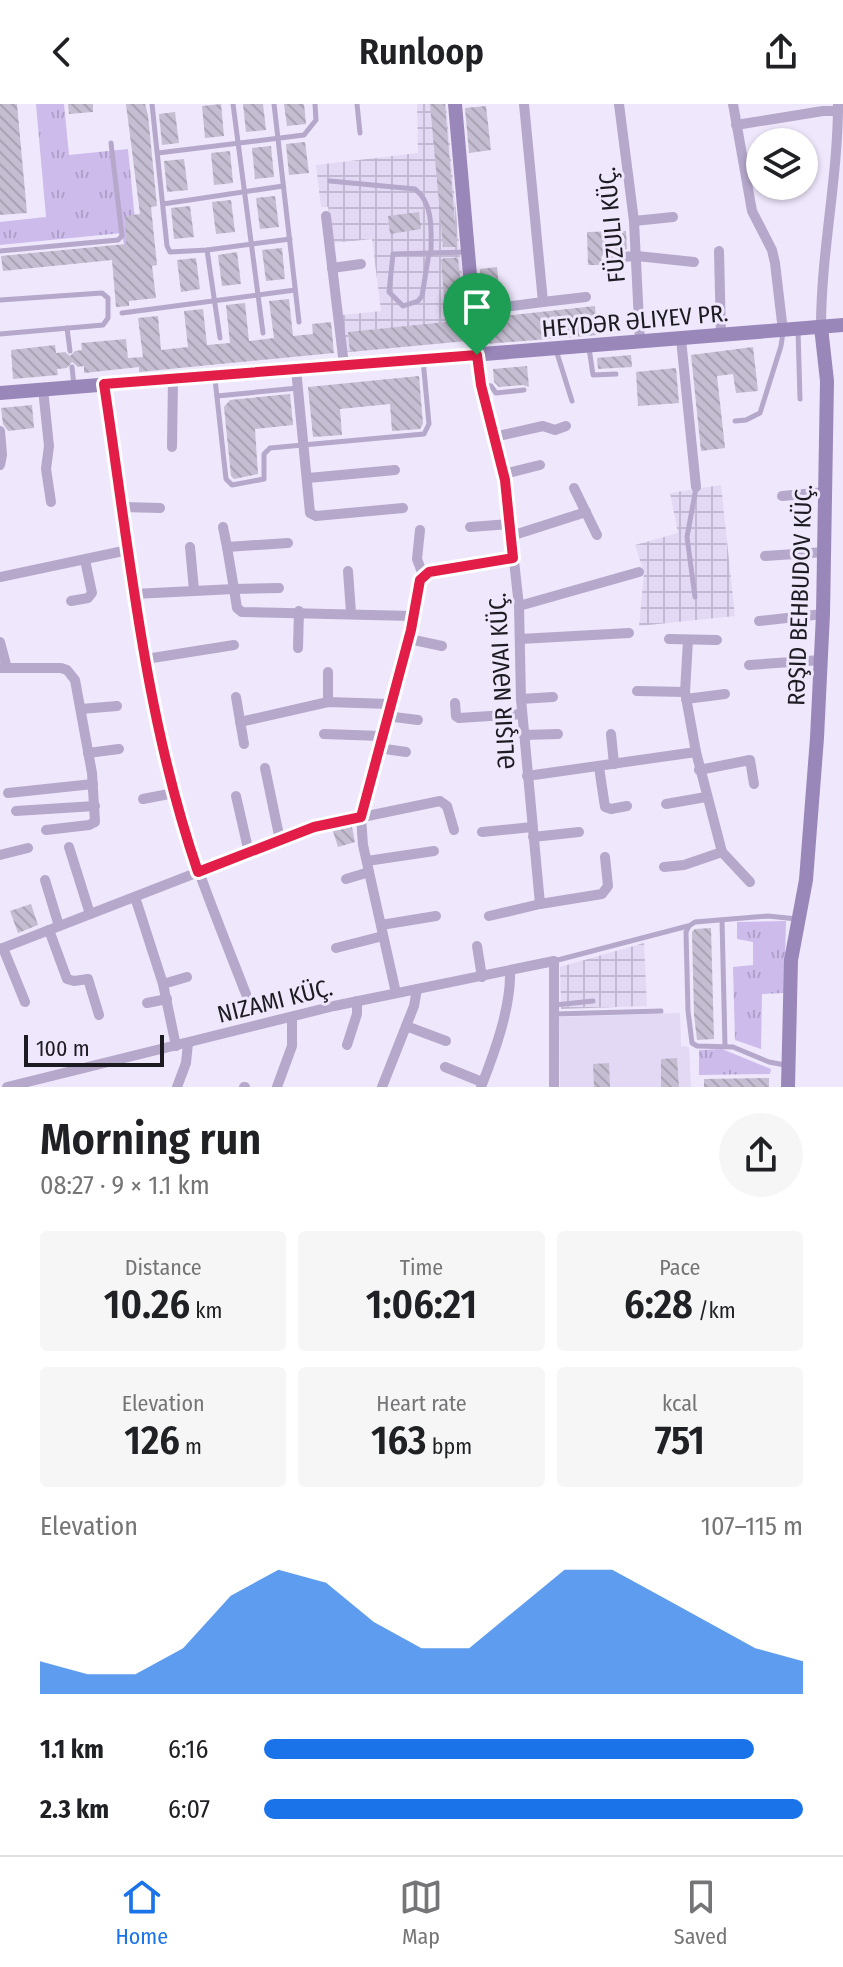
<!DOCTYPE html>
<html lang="en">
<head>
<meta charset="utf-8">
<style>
  :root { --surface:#fff; --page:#f6f6f6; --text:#202124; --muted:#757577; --line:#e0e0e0; --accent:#1a73e8 }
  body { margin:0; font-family:"Fira Sans Condensed",sans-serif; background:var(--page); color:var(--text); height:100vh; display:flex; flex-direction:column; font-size:30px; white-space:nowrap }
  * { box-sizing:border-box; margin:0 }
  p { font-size:26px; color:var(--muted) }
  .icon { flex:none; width:44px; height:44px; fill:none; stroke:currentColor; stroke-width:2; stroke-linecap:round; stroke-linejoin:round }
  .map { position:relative; height:983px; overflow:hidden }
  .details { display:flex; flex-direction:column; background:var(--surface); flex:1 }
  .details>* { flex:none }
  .buttons { position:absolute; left:746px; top:24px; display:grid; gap:16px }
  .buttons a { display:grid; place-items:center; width:72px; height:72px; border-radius:50%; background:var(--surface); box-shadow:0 2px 6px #0004; font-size:40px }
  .scale { position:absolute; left:24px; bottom:20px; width:140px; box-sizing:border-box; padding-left:8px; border:4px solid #1d1b22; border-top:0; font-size:22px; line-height:28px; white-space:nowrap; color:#1d1b22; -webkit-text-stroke:6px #efe7fc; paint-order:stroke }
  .pin { position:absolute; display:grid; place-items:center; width:68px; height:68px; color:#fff; margin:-82px -34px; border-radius:50% 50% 50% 0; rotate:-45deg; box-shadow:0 0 8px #0007 }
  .pin .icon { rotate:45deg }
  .round { display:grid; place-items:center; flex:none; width:84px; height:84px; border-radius:42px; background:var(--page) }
  .headline { display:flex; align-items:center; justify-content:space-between; height:136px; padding:0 40px }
  h1 { font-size:44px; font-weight:600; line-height:60px }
  .figures { display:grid; grid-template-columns:repeat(3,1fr); gap:12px; height:136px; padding:8px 40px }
  .figures div { display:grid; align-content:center; border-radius:8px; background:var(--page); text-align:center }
  .figures b { font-size:40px; font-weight:600 }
  .figures small { font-size:22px; font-weight:400 }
  .figures p { font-size:22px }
  .chart { height:224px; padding:16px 40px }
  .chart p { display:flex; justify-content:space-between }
  .chart svg { width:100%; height:144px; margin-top:8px; fill:var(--accent); opacity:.7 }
  ul { padding:0 40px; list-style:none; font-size:26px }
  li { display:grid; grid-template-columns:128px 96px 1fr; align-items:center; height:60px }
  li i { height:20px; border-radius:10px; background:var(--accent) }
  header { display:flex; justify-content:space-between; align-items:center; height:104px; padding:0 40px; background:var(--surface); font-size:36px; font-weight:600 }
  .menu { display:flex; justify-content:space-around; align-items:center; height:112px; border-top:2px solid var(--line); background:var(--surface); font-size:22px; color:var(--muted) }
  .menu a { display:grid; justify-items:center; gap:4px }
  .menu .selected { color:var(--accent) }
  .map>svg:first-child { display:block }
  .built { fill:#e3d9f5 }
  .industrial { fill:url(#industrial-grid) }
  .park { fill:url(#park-tufts) }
  .building { fill:url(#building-back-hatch) }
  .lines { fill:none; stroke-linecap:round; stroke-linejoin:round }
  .lane { stroke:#b5a8cb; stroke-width:5 }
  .street { stroke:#b5a8cb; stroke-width:10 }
  .secondary { stroke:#9a87ba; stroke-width:14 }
  .route-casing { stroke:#fff; stroke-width:16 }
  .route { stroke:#e11d48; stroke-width:10 }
  .labels { text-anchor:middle; stroke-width:6; stroke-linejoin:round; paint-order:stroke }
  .street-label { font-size:24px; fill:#1d1b22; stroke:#efe7fc }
</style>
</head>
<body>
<header><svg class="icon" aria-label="back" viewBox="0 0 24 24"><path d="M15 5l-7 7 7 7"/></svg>Runloop<svg class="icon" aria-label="share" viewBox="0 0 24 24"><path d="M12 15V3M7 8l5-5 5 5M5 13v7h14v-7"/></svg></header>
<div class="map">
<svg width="843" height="983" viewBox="0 0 843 983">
  <defs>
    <pattern id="industrial-grid" width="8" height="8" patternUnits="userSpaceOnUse" patternTransform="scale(2)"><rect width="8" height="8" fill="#e3d9f5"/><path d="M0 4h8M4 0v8" fill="none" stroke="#c2bad2"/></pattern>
    <pattern id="park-tufts" width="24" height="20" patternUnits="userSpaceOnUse" patternTransform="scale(2)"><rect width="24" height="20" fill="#ccbbeb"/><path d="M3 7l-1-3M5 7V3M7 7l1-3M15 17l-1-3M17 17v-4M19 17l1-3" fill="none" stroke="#afa0c9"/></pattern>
    <pattern id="building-back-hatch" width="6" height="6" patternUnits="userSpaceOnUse" patternTransform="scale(2)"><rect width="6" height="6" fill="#c5bed2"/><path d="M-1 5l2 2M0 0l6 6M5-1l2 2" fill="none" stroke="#a9a3b4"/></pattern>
  </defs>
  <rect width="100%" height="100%" fill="#efe7fc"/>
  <polygon class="built" points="680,909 681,942 689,943 691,983 560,983 559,913"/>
  <g class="industrial">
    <polygon points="417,0 446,0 468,237 346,248 342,211 381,207 372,135 334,139 328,103 321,103 316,61 418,49"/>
    <polygon points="721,381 735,512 639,522 644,469 635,441 678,429 670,389"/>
    <polygon points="644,839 647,902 561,905 560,863"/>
  </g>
  <g class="park">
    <polygon points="36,0 64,0 69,51 128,45 138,147 125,148 122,129 0,141 0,118 46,113"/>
    <polygon points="786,817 784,889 762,890 761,945 735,936 733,863 753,861 753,838 737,835 737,818"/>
    <polygon points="722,945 771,965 770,970 699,971 699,946"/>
  </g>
  <g class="building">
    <polygon points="0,0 17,0 27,109 0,111"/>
    <polygon points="68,0 93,0 93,8 69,10"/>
    <polygon points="126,0 145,0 148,11 157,102 151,103 157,161 152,162 156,194 129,197 129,202 116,203 112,156 3,167 1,152 126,140 125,112 140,110"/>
    <polygon points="221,0 224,32 205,34 202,2"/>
    <polygon points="243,0 263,0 266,26 246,28"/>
    <polygon points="284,0 304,0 306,20 287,22"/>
    <polygon points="430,0 445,0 457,143 443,143"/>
    <polygon points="486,2 491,46 469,49 465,4"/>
    <polygon points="175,8 179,39 162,41 159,10"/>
    <polygon points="305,38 309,69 289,71 286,40"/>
    <polygon points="271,42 274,73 255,75 252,44"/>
    <polygon points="230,47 233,79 214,81 211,49"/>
    <polygon points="184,55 188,86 167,88 164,57"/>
    <polygon points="275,92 279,123 260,125 256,94"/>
    <polygon points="231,96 235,128 216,130 212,98"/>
    <polygon points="190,102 194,133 174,135 171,104"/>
    <polygon points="419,108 421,125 390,130 388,112"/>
    <polygon points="626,127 627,145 605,147 601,154 605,161 588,161 587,128"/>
    <polygon points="282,144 285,175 266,177 262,146"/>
    <polygon points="237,148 241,180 222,182 218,151"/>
    <polygon points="196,154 200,185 181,188 177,156"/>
    <polygon points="444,154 458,154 466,237 350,248 348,228 446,218 441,156"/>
    <polygon points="497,163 500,195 483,198 480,165"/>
    <polygon points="289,195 293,232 313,230 312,220 331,218 334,249 139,268 139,263 84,269 84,262 78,263 72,258 67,264 57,265 58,271 13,275 11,246 55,241 56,249 65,248 70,252 75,247 82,246 81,239 126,235 128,254 143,253 138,214 158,212 161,246 188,243 184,207 203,205 207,241 230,239 226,201 245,199 249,237 274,234 269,197"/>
    <polygon points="595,202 597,231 486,240 484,214"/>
    <polygon points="753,243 758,287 736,289 733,270 717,272 725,344 701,347 691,251"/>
    <polygon points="631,251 632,263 598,265 597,254"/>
    <polygon points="527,262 529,283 523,281 499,283 494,278 493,265"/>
    <polygon points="676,264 679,299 638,302 636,268"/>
    <polygon points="419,272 423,320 420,325 392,327 390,300 340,305 342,331 313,333 308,283"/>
    <polygon points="290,290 293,321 255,325 258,370 234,375 231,372 224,303 230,296"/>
    <polygon points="32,301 34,324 8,327 3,320 1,304"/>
    <polygon points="352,723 355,738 338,743 333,727"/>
    <polygon points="31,800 38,821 18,829 10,807"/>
    <polygon points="711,824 714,935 697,936 694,911 692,828 695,825"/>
    <polygon points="677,954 679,983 661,983 661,955"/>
    <polygon points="609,959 610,983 594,983 593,960"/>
    <polygon points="769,974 769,983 704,983 704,975"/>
  </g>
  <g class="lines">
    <g class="lane">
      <polyline points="152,0 167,142 170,148 207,146 290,135"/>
      <polyline points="233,0 263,229"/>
      <polyline points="274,0 299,218"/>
      <polyline points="357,0 360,29"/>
      <polyline points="158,49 304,31 316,16 315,0"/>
      <path d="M330,77L415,85C434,100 431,127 431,149"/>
      <polyline points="163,100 283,82"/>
      <polyline points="207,146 220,234"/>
      <polyline points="0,147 118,136 122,132 111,39"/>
      <polyline points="429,149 422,192 418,197 403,202 389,188 393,150 467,148"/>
      <polyline points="0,196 102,189 108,194 108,214 103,221 0,230"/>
      <polyline points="122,209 295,186"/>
      <polyline points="67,224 70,247"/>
      <polyline points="798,226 800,295"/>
      <polyline points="589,244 593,271 616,270"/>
      <polyline points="556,246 572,297"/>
      <polyline points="72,263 74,282"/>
      <polyline points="215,275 226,375 232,381 264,375 264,350 270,344 424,330 429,320 423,256"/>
      <polyline points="482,281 491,282 496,289 524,286"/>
      <polyline points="217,292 298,284"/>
      <polyline points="735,317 746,316 760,309 781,242 783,228"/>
      <polyline points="695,493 687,433 696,384"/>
      <polyline points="722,816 725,941"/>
      <polyline points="554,857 688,822"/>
      <polyline points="555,901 593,897"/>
      <polyline points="555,910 661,907"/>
      <polyline points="785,961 769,958 733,943 697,942 692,939 688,907 686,828 689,822 695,818 768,812 797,815"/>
    </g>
    <g class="street">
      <polyline points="619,0 634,117 640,238"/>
      <polyline points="733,0 752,107 772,146 775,159 783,227"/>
      <polyline points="736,21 823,7 838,7"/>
      <polyline points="326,112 344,261"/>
      <polyline points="634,117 673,113"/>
      <polyline points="719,147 721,232"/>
      <polyline points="609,154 637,152 694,158"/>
      <polyline points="332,164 361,160"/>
      <polyline points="543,198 586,193"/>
      <polyline points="472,207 543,198 524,0"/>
      <path d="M821,223C821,148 838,75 838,0"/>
      <polyline points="681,235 696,383"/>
      <polyline points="477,251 481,281 505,376 519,502 521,595 540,800 602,790 608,782 605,753"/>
      <polyline points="296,265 310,409 316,412 403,404"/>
      <path d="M104,280C125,413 138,547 171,677C189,750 219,820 246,890"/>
      <polyline points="43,285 49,342 46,365 51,398"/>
      <polyline points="0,327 2,351 0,361"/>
      <polyline points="494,333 543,322 555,326 566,322"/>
      <polyline points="172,343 173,275"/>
      <polyline points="504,370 540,361"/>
      <polyline points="308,374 395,366"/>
      <polyline points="574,384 597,431"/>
      <polyline points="782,392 826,388"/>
      <polyline points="123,403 160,404"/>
      <polyline points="223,423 227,443"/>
      <polyline points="470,423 510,420"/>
      <polyline points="420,426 417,455 423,471"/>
      <polyline points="511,432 586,408"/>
      <polyline points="190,443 194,486"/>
      <polyline points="765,452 825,448"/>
      <polyline points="348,467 351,509"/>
      <polyline points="0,473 128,446"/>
      <polyline points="279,484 234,485 227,443 288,439"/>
      <polyline points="134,490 234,485 237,504 242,508 413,512"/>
      <polyline points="71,497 88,494 92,489 85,456"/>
      <polyline points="519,502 639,468"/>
      <polyline points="759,517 823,510"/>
      <polyline points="409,535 442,542"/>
      <polyline points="520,535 629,529"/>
      <polyline points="669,535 717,536"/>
      <polyline points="688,536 685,588 696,648"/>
      <polyline points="0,538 7,564"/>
      <polyline points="298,544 299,507"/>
      <polyline points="146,555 234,541"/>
      <polyline points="749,561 821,556"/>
      <polyline points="0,564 61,564 67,566 75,576 92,669 95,718 89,721 46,726"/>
      <polyline points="328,568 328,598"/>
      <polyline points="637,587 685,588"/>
      <polyline points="236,593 244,640"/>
      <polyline points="521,595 553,593"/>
      <polyline points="686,595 725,590"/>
      <polyline points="455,599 456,612 459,614 522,610"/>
      <polyline points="81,605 117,602"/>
      <polyline points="386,612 418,616"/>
      <polyline points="240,618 328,598 389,600"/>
      <polyline points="324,630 382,632"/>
      <polyline points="611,630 614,660"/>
      <polyline points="524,631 558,630"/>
      <polyline points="378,644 406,648"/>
      <polyline points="88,649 119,645"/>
      <polyline points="599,663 605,703 611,705 627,702"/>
      <polyline points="265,664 280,736"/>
      <polyline points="699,666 750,656 754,680"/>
      <polyline points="527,672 696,648 722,748 684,761 664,763"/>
      <polyline points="8,689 93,680"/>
      <polyline points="236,692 249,749"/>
      <polyline points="143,695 174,689"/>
      <polyline points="666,700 706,693"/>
      <polyline points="16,707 95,702"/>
      <polyline points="482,728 532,723"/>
      <polyline points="533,733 579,728"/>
      <polyline points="69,743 90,810"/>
      <polyline points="722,748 750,778"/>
      <polyline points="0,751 28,744"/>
      <polyline points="367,757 434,747"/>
      <polyline points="346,775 369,768"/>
      <polyline points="45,776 59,822"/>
      <polyline points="135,793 163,880 176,942"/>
      <polyline points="489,812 540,800"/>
      <polyline points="381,821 436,812"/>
      <polyline points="49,826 67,875 74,877 88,875 99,911"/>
      <polyline points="477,842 482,873"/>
      <polyline points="3,844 25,898"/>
      <polyline points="336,844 383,832"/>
      <polyline points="0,845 314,723 440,697 447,702 454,726"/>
      <polyline points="163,880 187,873"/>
      <polyline points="396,889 363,741 361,713 389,600 411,526 419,479 423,471 429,468 513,454"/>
      <polyline points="147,899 167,895"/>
      <polyline points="406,922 446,937"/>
      <polyline points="347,941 357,910 357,897"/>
      <polyline points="445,963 482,978"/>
      <polyline points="7,983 334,902 554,857 554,983"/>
      <polyline points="177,983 186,959 188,939"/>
      <polyline points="244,983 245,983"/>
      <polyline points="277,983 292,942 292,913"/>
      <polyline points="382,983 414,902 417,885"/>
      <path d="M481,983C494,950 511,904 510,868"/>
    </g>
    <g class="secondary">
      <polyline points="455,0 477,251"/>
      <polyline points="0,289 843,221"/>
      <polyline points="788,983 791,856 806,776 817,634 823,510 827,277 821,223"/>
    </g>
  </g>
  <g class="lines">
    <g class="route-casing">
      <path id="route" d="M477,251L481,281L505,376L513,454L429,468L420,476L411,526L361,713L314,723L198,768C144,611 129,443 104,280Z"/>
    </g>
    <use href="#route" class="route"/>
  </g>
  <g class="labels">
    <g class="street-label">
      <text transform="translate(612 121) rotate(-95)" y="8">FÜZULI KÜÇ.</text>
      <text transform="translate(635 217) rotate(-5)" y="8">HEYDƏR ƏLIYEV PR.</text>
      <text transform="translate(800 491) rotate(-88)" y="8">RƏŞID BEHBUDOV KÜÇ.</text>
      <text transform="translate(502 577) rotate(-93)" y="8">ƏLIŞIR NƏVAI KÜÇ.</text>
      <text transform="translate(275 897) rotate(-14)" y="8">NIZAMI KÜÇ.</text>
    </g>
  </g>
</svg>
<div class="buttons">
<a><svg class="icon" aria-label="layers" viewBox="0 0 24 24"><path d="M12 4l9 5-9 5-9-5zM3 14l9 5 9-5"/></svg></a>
</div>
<div class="scale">100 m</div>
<div class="pin" style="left:477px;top:251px;background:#1e9e55"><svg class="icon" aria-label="arrive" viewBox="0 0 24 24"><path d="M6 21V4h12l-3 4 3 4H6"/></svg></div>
</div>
<section class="details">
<div class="headline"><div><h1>Morning run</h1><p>08:27 · 9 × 1.1 km</p></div><a class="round"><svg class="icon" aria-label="share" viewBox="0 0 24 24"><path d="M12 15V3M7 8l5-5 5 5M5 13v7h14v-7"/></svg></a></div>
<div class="figures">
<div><p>Distance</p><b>10.26<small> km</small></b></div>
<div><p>Time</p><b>1:06:21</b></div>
<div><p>Pace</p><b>6:28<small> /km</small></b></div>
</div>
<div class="figures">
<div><p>Elevation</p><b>126<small> m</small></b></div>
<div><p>Heart rate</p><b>163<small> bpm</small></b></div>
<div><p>kcal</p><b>751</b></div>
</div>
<div class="chart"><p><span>Elevation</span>107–115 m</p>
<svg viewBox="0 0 160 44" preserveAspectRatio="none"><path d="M0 44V34L10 38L20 38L30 30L40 14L50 6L60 10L70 22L80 30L90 30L100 18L110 6L120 6L130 14L140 22L150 30L160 34V44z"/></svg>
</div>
<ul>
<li><b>1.1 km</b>6:16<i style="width:91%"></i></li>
<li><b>2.3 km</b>6:07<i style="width:100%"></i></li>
</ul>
</section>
<nav class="menu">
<a class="selected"><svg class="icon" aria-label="home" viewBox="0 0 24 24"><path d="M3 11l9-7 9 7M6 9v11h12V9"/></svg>Home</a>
<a><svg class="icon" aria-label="map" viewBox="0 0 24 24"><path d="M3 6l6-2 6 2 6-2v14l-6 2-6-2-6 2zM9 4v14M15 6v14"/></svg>Map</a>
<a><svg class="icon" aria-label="saved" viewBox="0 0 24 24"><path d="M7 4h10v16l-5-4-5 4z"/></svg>Saved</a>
</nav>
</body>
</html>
